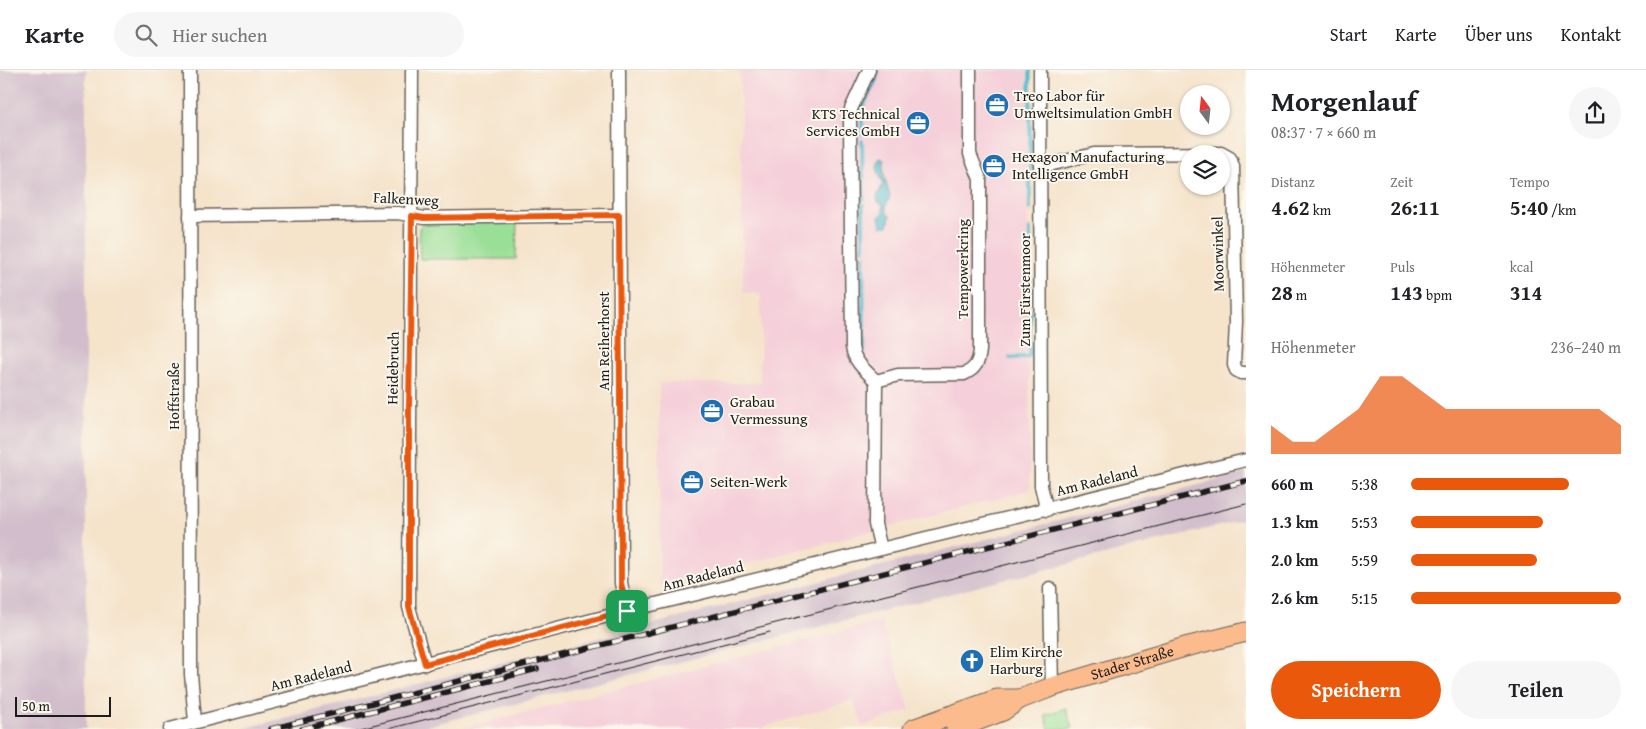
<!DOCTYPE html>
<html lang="de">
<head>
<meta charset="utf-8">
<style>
  :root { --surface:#fff; --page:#f6f6f6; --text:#202124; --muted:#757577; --line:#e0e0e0; --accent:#ea580c }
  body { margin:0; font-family:"Gentium Book Plus",serif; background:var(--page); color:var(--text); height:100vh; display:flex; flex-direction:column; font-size:19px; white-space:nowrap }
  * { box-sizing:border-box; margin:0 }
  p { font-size:16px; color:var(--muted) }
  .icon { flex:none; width:28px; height:28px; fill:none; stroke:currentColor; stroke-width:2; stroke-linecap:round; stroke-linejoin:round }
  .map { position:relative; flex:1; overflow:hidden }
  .side { display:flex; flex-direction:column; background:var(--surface); width:400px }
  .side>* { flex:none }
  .needle { width:32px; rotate:345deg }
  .controls { position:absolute; left:1180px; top:15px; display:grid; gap:10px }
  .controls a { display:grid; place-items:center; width:50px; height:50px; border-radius:50%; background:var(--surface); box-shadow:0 1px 4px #0004; font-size:25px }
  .scale { position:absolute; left:15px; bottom:12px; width:96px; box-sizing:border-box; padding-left:5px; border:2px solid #1c1c1c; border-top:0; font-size:14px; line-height:18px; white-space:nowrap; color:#1c1c1c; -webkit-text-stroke:4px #fbf7ec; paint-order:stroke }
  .pin { position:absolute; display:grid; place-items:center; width:42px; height:42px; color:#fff; margin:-21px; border-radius:10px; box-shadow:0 2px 8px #0006 }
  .round { display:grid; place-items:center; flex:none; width:52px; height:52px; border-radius:26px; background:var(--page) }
  .headline { display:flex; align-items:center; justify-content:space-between; height:85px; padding:0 25px }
  h1 { font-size:28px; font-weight:700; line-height:38px }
  .metrics { display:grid; grid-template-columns:repeat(3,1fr); gap:8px; height:85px; padding:5px 25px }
  .metrics div { display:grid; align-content:center }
  .metrics b { font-size:21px; font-weight:700 }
  .metrics small { font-size:14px; font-weight:400 }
  .metrics p { font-size:14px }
  .chart { height:140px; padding:10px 25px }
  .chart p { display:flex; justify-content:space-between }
  .chart svg { width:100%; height:90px; margin-top:5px; fill:var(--accent); opacity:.7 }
  .action { display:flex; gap:10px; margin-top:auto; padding:10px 25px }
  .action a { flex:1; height:58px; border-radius:30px; background:var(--accent); color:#fff; font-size:20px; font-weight:700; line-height:58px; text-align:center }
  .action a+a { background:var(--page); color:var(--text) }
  ul { padding:0 25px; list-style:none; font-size:16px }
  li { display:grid; grid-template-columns:80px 60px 1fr; align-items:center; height:38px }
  li i { height:12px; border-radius:6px; background:var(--accent) }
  header { display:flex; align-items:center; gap:30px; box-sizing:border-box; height:70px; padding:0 25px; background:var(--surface); border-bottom:1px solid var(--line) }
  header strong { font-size:24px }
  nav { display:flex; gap:28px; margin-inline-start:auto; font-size:18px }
  .search { width:350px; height:45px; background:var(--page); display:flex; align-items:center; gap:12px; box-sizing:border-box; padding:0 18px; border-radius:28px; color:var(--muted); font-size:19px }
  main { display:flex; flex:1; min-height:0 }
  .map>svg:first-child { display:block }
  .built { fill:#f5cfd9 }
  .industrial { fill:#d1bdcb }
  .green { fill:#9adf97; stroke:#5b7e5a }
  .water { fill:#50b9cd; stroke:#366a74 }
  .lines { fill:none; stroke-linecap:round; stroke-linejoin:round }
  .stream { stroke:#50b9cd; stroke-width:4 }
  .minor-casing { stroke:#686259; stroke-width:15 }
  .primary-casing { stroke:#686259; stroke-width:21 }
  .minor { stroke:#fff; stroke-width:12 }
  .primary { stroke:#fbbb8d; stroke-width:19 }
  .tram { stroke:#1c1c1c; stroke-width:1 }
  .rail-casing { stroke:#1c1c1c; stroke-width:5.5 }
  .rail { stroke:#fbf7ec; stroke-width:4; stroke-dasharray:11; stroke-linecap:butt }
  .route-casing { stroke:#fff; stroke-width:10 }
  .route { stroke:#ea580c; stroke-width:6 }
  .labels { text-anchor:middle; stroke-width:4; stroke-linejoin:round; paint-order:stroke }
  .poi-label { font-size:15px; fill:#1c1c1c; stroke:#fbf7ec; text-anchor:start }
  .street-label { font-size:15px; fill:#1c1c1c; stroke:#fbf7ec }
</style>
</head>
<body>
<header>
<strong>Karte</strong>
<div class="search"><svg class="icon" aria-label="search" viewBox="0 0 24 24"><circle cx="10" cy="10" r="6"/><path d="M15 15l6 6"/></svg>Hier suchen</div>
<nav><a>Start</a><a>Karte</a><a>Über uns</a><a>Kontakt</a></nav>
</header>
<main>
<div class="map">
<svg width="1246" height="659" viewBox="0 0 1246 659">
  <rect width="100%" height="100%" fill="#fbf7ec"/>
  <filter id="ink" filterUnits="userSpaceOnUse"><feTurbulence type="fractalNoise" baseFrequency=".02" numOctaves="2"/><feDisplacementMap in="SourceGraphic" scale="10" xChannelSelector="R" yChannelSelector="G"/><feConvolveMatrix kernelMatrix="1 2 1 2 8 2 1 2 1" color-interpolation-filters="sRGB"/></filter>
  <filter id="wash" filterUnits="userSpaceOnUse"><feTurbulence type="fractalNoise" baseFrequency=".0096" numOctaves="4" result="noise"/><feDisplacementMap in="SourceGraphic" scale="20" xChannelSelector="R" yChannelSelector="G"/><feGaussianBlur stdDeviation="1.12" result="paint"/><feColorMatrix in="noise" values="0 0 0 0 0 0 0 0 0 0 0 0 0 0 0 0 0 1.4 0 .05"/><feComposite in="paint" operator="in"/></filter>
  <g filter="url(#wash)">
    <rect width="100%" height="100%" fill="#f5e3ca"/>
    <g class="built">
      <polygon points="740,0 1027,0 1030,420 660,516 659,313 760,313 761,223 743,222"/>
      <polygon points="881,551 910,640 863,656 853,630 763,657 763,659 460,659"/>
    </g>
    <g class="industrial">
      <rect x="0" y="0" width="86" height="659"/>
      <polygon points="1246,403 1246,449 415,659 242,659"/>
    </g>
    <g class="green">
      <polygon points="426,150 517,151 516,189 420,189 419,158"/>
      <polygon points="1066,638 1072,659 1049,659 1045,645"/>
    </g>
    <polygon class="water" points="880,88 884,90 884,105 890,127 886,135 887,143 890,146 888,156 881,156 879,147 883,143 883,135 878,132 877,126 883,114 877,98 878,91"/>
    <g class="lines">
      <g class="stream">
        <polyline points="1030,0 1030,139"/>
        <polyline points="862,64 862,39 876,10 877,1"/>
        <polyline points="862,71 863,129"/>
        <polyline points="863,135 863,179"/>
        <polyline points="1030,159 1030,219"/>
        <polyline points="863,186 864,281"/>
        <polyline points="1010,288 1028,287 1030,283 1030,241"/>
      </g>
    </g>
  </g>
  <g filter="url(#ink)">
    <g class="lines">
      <g class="minor-casing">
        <g id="minor">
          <polyline points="190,0 191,604 195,652"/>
          <polyline points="412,0 409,537 425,594"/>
          <polyline points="619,0 621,513 627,541"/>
          <path d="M869,0L851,39L850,50L852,277C854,292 866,301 876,311L875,454L881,479"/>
          <polyline points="1040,0 1041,416 1047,440"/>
          <polyline points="1040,95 1053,94 1094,84 1221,83 1230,88 1233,96 1236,252 1234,295 1236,300 1241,303 1246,303"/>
          <polyline points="190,146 398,143 424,148 619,145"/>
          <path d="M876,311L898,305L964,304C976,299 979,291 980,280V109L970,84V0"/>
          <polyline points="1050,518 1052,617"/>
          <polyline points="170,659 627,541 1246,390"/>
        </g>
      </g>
      <g class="primary-casing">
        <g id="primary">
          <polyline points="913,659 997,629 1020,629"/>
          <path id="s1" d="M956,659L1003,641L1020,629L1052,617L1185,577L1246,562"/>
        </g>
      </g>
      <use href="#minor" class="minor"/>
      <use href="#primary" class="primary"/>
      <g class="tram">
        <polyline points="357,659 1246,434"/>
        <polyline points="388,659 770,562"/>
      </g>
      <g class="rail-casing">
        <g id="rail">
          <polyline points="271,659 1246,411"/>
          <polyline points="302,659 537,599"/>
        </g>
      </g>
      <use href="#rail" class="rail"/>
    </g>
  </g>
  <g class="lines" filter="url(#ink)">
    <g class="route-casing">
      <polygon id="route" points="619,145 621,513 627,541 425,594 409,537 409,339 412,146 424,148"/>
    </g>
    <use href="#route" class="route"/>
  </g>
  <defs>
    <g id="office-disc" transform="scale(1.25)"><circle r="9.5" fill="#1f6fb2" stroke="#fbf7ec"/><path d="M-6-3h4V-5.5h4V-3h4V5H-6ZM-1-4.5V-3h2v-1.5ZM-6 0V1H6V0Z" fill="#fff"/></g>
    <g id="church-disc" transform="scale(1.25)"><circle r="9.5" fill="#1f6fb2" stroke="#fbf7ec"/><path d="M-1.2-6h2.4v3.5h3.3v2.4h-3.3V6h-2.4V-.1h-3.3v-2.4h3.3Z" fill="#fff"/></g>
  </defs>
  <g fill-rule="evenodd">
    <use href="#office-disc" x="997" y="35"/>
    <use href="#office-disc" x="918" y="53"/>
    <use href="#office-disc" x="994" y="96"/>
    <use href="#office-disc" x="712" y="341"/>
    <use href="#office-disc" x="692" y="412"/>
    <use href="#church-disc" x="972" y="591"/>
  </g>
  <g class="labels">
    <g class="poi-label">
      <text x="1014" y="31">Treo Labor für<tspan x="1014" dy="17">Umweltsimulation GmbH</tspan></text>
      <text x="900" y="49" text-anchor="end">KTS Technical<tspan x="900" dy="17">Services GmbH</tspan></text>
      <text x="1012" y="92">Hexagon Manufacturing<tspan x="1012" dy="17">Intelligence GmbH</tspan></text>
      <text x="730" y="337">Grabau<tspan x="730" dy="17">Vermessung</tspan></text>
      <text x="710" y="417">Seiten-Werk</text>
      <text x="990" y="587">Elim Kirche<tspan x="990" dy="17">Harburg</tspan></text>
    </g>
    <g class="street-label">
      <text transform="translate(406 129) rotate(3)" y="5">Falkenweg</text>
      <text transform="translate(1218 184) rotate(-91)" y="5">Moorwinkel</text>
      <text transform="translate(963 199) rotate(-90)" y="5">Tempowerkring</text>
      <text transform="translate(1025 220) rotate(-90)" y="5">Zum Fürstenmoor</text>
      <text transform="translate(604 271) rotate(-90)" y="5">Am Reiherhorst</text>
      <text transform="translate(393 298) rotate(-89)" y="5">Heidebruch</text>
      <text transform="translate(174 326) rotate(-90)" y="5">Hoffstraße</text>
      <text transform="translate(1097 411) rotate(-14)" y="5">Am Radeland</text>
      <text transform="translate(703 506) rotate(-14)" y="5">Am Radeland</text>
      <text dy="5" stroke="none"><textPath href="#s1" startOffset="189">Stader Straße</textPath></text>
      <text transform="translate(311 606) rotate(-14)" y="5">Am Radeland</text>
    </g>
  </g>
</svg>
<div class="controls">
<a><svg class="needle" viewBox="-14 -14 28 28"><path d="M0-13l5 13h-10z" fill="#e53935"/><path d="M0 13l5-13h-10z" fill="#757577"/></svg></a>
<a><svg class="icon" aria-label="layers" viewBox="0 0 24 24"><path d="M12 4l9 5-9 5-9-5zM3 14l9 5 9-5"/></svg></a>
</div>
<div class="scale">50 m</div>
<div class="pin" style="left:627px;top:541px;background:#1e9e55"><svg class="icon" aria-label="arrive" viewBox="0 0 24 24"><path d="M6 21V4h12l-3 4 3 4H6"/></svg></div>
</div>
<section class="side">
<div class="headline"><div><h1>Morgenlauf</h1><p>08:37 · 7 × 660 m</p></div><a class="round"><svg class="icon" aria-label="share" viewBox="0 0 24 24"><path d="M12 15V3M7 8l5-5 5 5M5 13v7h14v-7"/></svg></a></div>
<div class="metrics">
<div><p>Distanz</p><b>4.62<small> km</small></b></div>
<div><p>Zeit</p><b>26:11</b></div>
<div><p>Tempo</p><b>5:40<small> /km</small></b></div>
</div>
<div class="metrics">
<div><p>Höhenmeter</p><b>28<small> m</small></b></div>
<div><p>Puls</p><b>143<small> bpm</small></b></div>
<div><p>kcal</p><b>314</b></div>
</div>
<div class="chart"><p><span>Höhenmeter</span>236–240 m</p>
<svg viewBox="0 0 160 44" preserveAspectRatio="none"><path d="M0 44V30L10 38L20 38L30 30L40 22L50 6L60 6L70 14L80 22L90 22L100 22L110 22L120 22L130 22L140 22L150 22L160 30V44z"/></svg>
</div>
<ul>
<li><b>660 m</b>5:38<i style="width:75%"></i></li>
<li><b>1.3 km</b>5:53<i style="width:63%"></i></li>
<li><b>2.0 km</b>5:59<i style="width:60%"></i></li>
<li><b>2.6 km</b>5:15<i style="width:100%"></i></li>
</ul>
<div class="action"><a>Speichern</a><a>Teilen</a></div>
</section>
</main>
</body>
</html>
